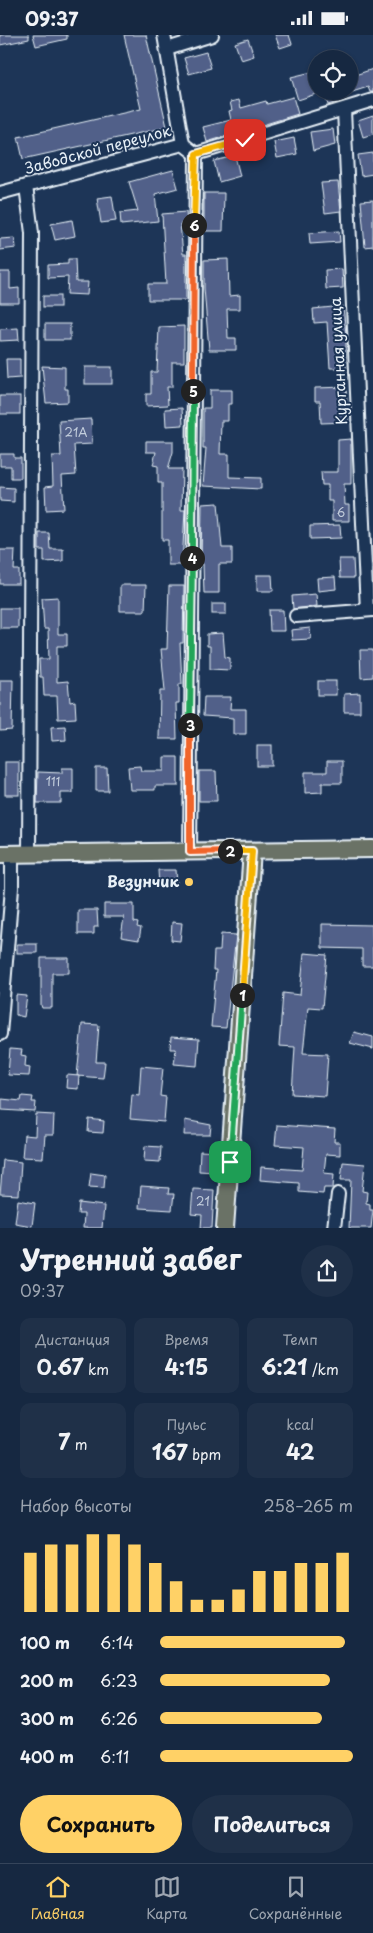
<!DOCTYPE html>
<html lang="ru">
<head>
<meta charset="utf-8">
<style>
  :root { --surface:#162841; --page:#1f3048; --text:#f1f3f6; --muted:#9ea6b1; --line:#35445a; --accent:#ffd166 }
  body { margin:0; font-family:"Playpen Sans",sans-serif; background:var(--page); color:var(--text); height:100vh; display:flex; flex-direction:column; font-size:19px; white-space:nowrap }
  * { box-sizing:border-box; margin:0 }
  p { font-size:16px; color:var(--muted) }
  .icon { flex:none; width:28px; height:28px; fill:none; stroke:currentColor; stroke-width:2; stroke-linecap:round; stroke-linejoin:round }
  .map { position:relative; height:1193px; overflow:hidden }
  .panel { display:flex; flex-direction:column; background:var(--surface); flex:1 }
  .panel>* { flex:none }
  .buttons { position:absolute; left:308px; top:15px; display:grid; gap:10px }
  .buttons a { display:grid; place-items:center; width:50px; height:50px; border-radius:50%; background:var(--surface); box-shadow:0 1px 4px #0004,0 0 0 1px var(--line); font-size:25px }
  .pin { position:absolute; display:grid; place-items:center; width:42px; height:42px; color:#fff; margin:-21px; border-radius:10px; box-shadow:0 2px 8px #0006 }
  .km { position:absolute; width:25px; height:25px; margin:-12px; border-radius:50%; background:#222; color:#fff; font-size:14px; line-height:25px; text-align:center }
  .round { display:grid; place-items:center; flex:none; width:52px; height:52px; border-radius:26px; background:var(--page) }
  .overview { display:flex; align-items:center; justify-content:space-between; height:85px; padding:0 20px }
  h1 { font-size:28px; font-weight:700; line-height:38px }
  .stats { display:grid; grid-template-columns:repeat(3,1fr); gap:8px; height:85px; padding:5px 20px }
  .stats div { display:grid; align-content:center; border-radius:10px; background:var(--page); text-align:center }
  .stats b { font-size:21px; font-weight:700 }
  .stats small { font-size:14px; font-weight:400 }
  .stats p { font-size:14px }
  .chart { height:140px; padding:10px 20px }
  .chart p { display:flex; justify-content:space-between }
  .chart svg { width:100%; height:90px; margin-top:5px; stroke:var(--accent); stroke-width:6 }
  .cta { display:flex; gap:10px; margin-top:auto; padding:10px 20px }
  .cta a { flex:1; height:58px; border-radius:30px; background:var(--accent); color:#111; font-size:20px; font-weight:700; line-height:58px; text-align:center }
  .cta a+a { background:var(--page); color:var(--text) }
  ul { padding:0 20px; list-style:none; font-size:16px }
  li { display:grid; grid-template-columns:80px 60px 1fr; align-items:center; height:38px }
  li i { height:12px; border-radius:6px; background:var(--accent) }
  .status { display:flex; justify-content:space-between; align-items:center; height:35px; padding:0 25px; background:var(--surface); direction:ltr }
  .status svg { height:14px; fill:currentColor }
  .menu { display:flex; justify-content:space-around; align-items:center; height:70px; border-top:1px solid var(--line); background:var(--surface); font-size:14px; color:var(--muted) }
  .menu a { display:grid; justify-items:center; gap:2px }
  .menu .current { color:var(--accent) }
  .map>svg:first-child { display:block }
  .building { fill:#516189; stroke:#e8f1f8 }
  .lines { fill:none; stroke-linecap:round; stroke-linejoin:round }
  .minor-casing { stroke:#e8f1f8; stroke-width:16 }
  .major-casing { stroke:#e8f1f8; stroke-width:20 }
  .minor { stroke:#1d3557; stroke-width:12 }
  .major { stroke:#6a7266; stroke-width:16 }
  .split-1-casing { stroke:#fff; stroke-width:10 }
  .split-2-casing { stroke:#fff; stroke-width:10 }
  .split-3-casing { stroke:#fff; stroke-width:10 }
  .split-4-casing { stroke:#fff; stroke-width:10 }
  .split-5-casing { stroke:#fff; stroke-width:10 }
  .split-6-casing { stroke:#fff; stroke-width:10 }
  .split-7-casing { stroke:#fff; stroke-width:10 }
  .split-1 { stroke:#22a559; stroke-width:6 }
  .split-2 { stroke:#f5b400; stroke-width:6 }
  .split-3 { stroke:#f0652b; stroke-width:6 }
  .split-4 { stroke:#22a559; stroke-width:6 }
  .split-5 { stroke:#22a559; stroke-width:6 }
  .split-6 { stroke:#f0652b; stroke-width:6 }
  .split-7 { stroke:#f5b400; stroke-width:6 }
  .poi-dot { fill:#ffd166; stroke:#1d3557; stroke-width:2 }
  .labels { text-anchor:middle; stroke-width:4; stroke-linejoin:round; paint-order:stroke }
  .number-label { font-size:12px; fill:#c2cddc }
  .street-label { font-size:15px; fill:#e8f1f8; stroke:#1d3557 }
  .poi-label { font-size:15px; font-weight:bold; fill:#e8f1f8; stroke:#1d3557; text-anchor:end }
</style>
</head>
<body>
<div class="status"><b>09:37</b><svg viewBox="0 0 49 12"><path d="M0 12V9h3v3zM5 12V6h3v6zM10 12V3h3v9zM15 12V0h3v12zM26 1h20v11H26zM47 4h2v5h-2z"/></svg></div>
<div class="map">
<svg width="373" height="1193" viewBox="0 0 373 1193">
  <rect width="100%" height="100%" fill="#1d3557"/>
  <filter id="ink" filterUnits="userSpaceOnUse"><feTurbulence type="fractalNoise" baseFrequency=".02" numOctaves="2"/><feDisplacementMap in="SourceGraphic" scale="10" xChannelSelector="R" yChannelSelector="G"/><feConvolveMatrix kernelMatrix="1 2 1 2 8 2 1 2 1" color-interpolation-filters="sRGB"/></filter>
  <g filter="url(#ink)">
    <g class="building">
      <polygon points="0,0 29,0 29,4 0,10"/>
      <polygon points="33,0 67,0 67,4 36,11"/>
      <polygon points="124,0 146,0 167,92 23,124 18,102 141,74"/>
      <polygon points="275,0 289,0 292,9 280,13"/>
      <polygon points="248,4 254,21 241,25 235,8"/>
      <polygon points="206,17 211,33 189,39 184,23"/>
      <polygon points="373,34 373,57 370,57 368,52 349,58 349,42"/>
      <polygon points="316,36 316,59 298,65 291,42"/>
      <polygon points="323,56 334,56 338,67 328,70"/>
      <polygon points="293,62 298,79 207,107 203,92 231,85 229,76 232,75 230,67 239,65 241,73 266,66 267,69"/>
      <polygon points="373,80 373,99 363,102 358,85"/>
      <polygon points="333,94 335,110 313,116 310,97"/>
      <polygon points="294,103 297,119 277,123 274,107"/>
      <polygon points="373,118 373,139 361,141 358,120"/>
      <polygon points="235,121 240,141 219,147 214,126"/>
      <polygon points="173,135 178,153 155,159 158,186 121,190 120,178 138,176 129,147"/>
      <polygon points="338,147 341,176 325,178 321,148"/>
      <polygon points="204,158 224,158 223,196 204,196"/>
      <polygon points="112,161 116,186 101,188 97,163"/>
      <polygon points="373,165 373,211 365,212 361,166"/>
      <polygon points="186,177 187,189 180,189 183,219 186,219 186,265 148,265 148,249 166,249 162,179"/>
      <polygon points="72,185 75,201 55,205 51,189"/>
      <polygon points="339,196 340,207 310,209 309,198"/>
      <polygon points="15,203 16,213 0,215 0,204"/>
      <polygon points="68,224 75,224 76,247 88,247 87,260 67,259 68,242 48,243 48,230 68,229"/>
      <polygon points="228,224 229,261 240,260 240,274 227,274 228,303 236,303 236,315 209,315 204,253 204,225"/>
      <polygon points="342,234 343,253 326,254 325,235"/>
      <polygon points="0,237 10,237 10,254 19,253 19,268 0,268"/>
      <rect x="43" y="261" width="17" height="11"/>
      <polygon points="343,271 346,299 346,333 330,333 327,287 314,288 313,274"/>
      <rect x="45" y="289" width="25" height="16"/>
      <polygon points="184,291 184,327 172,327 172,352 167,352 168,370 146,371 146,359 151,359 151,337 157,337 159,292"/>
      <polygon points="18,293 19,305 0,306 0,294"/>
      <polygon points="6,324 20,324 20,343 7,344"/>
      <polygon points="42,331 65,332 65,354 68,354 68,367 46,368"/>
      <rect x="85" y="332" width="27" height="17"/>
      <polygon points="346,352 348,387 321,388 320,366 315,366 315,353"/>
      <polygon points="210,355 232,355 232,369 228,369 228,386 221,386 220,419 229,419 229,442 261,443 261,454 203,451 206,413 203,413 203,373 210,373"/>
      <rect x="0" y="361" width="20" height="18"/>
      <polygon points="182,373 183,390 166,391 165,374"/>
      <polygon points="91,384 92,409 74,410 76,440 62,441 64,474 46,475 45,452 53,451 52,421 61,421 59,386"/>
      <polygon points="351,404 351,449 344,449 345,470 349,470 349,486 332,486 332,466 328,466 328,450 322,450 321,437 338,437 338,405"/>
      <polygon points="146,406 173,406 173,417 168,434 182,434 181,475 185,475 182,530 168,530 168,505 162,505 162,448 158,448 158,431 153,430 156,417 146,417"/>
      <polygon points="0,419 14,419 14,423 21,423 21,443 11,443 11,431 0,431"/>
      <polygon points="0,452 14,453 14,467 0,466"/>
      <polygon points="218,468 222,513 232,513 232,529 219,529 219,558 204,558 203,529 201,529 202,469"/>
      <polygon points="340,490 341,503 310,504 310,491"/>
      <polygon points="39,498 49,498 50,514 63,514 63,526 44,527 44,515 39,515"/>
      <polygon points="0,515 15,515 14,535 19,535 19,549 0,549"/>
      <polygon points="339,524 353,524 354,543 340,543"/>
      <polygon points="257,540 272,540 273,556 257,556"/>
      <polygon points="335,542 336,554 318,556 317,543"/>
      <polygon points="120,550 146,550 145,576 120,576"/>
      <polygon points="169,551 184,551 183,608 180,608 182,649 179,649 179,668 176,668 177,704 159,704 160,656 165,656 161,614 167,614"/>
      <polygon points="316,559 317,571 293,574 292,561"/>
      <polygon points="58,562 58,599 67,599 67,611 57,611 57,647 68,646 70,667 75,666 76,683 58,684 57,661 44,661 43,642 40,642 39,624 49,624 48,594 44,594 42,563"/>
      <rect x="212" y="569" width="14" height="10"/>
      <rect x="0" y="573" width="18" height="20"/>
      <polygon points="269,575 283,575 284,596 270,596"/>
      <polygon points="310,593 311,604 292,605 291,595"/>
      <polygon points="223,598 225,622 230,623 230,635 210,634 210,611 207,611 207,599"/>
      <polygon points="360,615 373,615 373,642 361,643"/>
      <polygon points="0,645 13,645 12,695 0,696"/>
      <rect x="318" y="646" width="18" height="14"/>
      <polygon points="360,658 360,677 344,677 344,659"/>
      <polygon points="204,662 231,662 230,674 246,674 246,699 233,699 233,683 203,681"/>
      <polygon points="65,691 66,705 52,706 51,692"/>
      <rect x="257" y="710" width="15" height="21"/>
      <polygon points="164,722 178,722 178,751 155,751 155,755 130,755 128,732 140,731 141,736 164,736"/>
      <polygon points="327,726 342,726 342,748 322,748 322,757 305,758 305,737 327,737"/>
      <rect x="5" y="727" width="14" height="33"/>
      <polygon points="62,733 73,733 73,758 61,758 61,768 37,768 38,737 62,738"/>
      <polygon points="96,733 107,733 108,756 96,756"/>
      <polygon points="199,736 216,736 217,766 199,766"/>
      <polygon points="158,835 176,835 177,850 159,851"/>
      <polygon points="104,869 134,869 134,887 138,888 137,892 141,893 139,905 121,902 124,882 104,882"/>
      <polygon points="78,875 97,875 98,892 94,892 94,899 78,899"/>
      <polygon points="172,887 182,888 180,906 171,905"/>
      <polygon points="322,889 372,890 373,931 362,931 362,914 322,913"/>
      <polygon points="221,899 236,900 226,993 211,992 216,935 213,935 214,916 220,916"/>
      <rect x="17" y="909" width="20" height="9"/>
      <polygon points="304,918 327,920 322,973 308,972 303,1018 328,1019 325,1061 292,1059 295,1012 279,1011 283,958 300,960"/>
      <polygon points="41,923 69,923 69,938 52,938 52,973 42,973 41,970"/>
      <polygon points="16,960 27,961 24,982 16,980"/>
      <polygon points="82,989 99,990 96,1027 105,1027 103,1043 77,1041"/>
      <polygon points="354,997 373,1002 373,1014 350,1008"/>
      <polygon points="171,1002 199,1004 197,1031 174,1029 176,1014 170,1014"/>
      <polygon points="10,1014 22,1015 21,1020 26,1021 25,1031 30,1032 29,1041 8,1040"/>
      <polygon points="141,1031 163,1033 160,1061 166,1062 164,1087 130,1084 132,1059 139,1060"/>
      <polygon points="67,1040 79,1041 78,1054 66,1053"/>
      <polygon points="22,1061 33,1062 32,1067 36,1067 35,1077 2,1075 2,1064 21,1066"/>
      <polygon points="36,1079 54,1080 53,1100 45,1100 43,1123 22,1122 24,1100 35,1101"/>
      <polygon points="89,1084 104,1086 103,1098 88,1097"/>
      <polygon points="185,1085 211,1090 210,1100 184,1100"/>
      <polygon points="277,1090 335,1094 334,1107 340,1107 340,1120 326,1119 324,1138 334,1139 333,1153 324,1153 323,1159 299,1157 299,1148 260,1145 261,1132 302,1135 304,1112 275,1110"/>
      <polygon points="145,1111 161,1112 160,1127 144,1126"/>
      <polygon points="200,1116 217,1117 215,1137 199,1136"/>
      <polygon points="3,1125 21,1127 19,1160 0,1159"/>
      <polygon points="343,1127 365,1129 362,1156 367,1157 366,1168 370,1169 370,1175 373,1175 371,1193 349,1193 351,1145 341,1145"/>
      <polygon points="91,1138 105,1140 104,1153 89,1152"/>
      <polygon points="141,1151 169,1153 168,1159 174,1159 172,1175 139,1173"/>
      <polygon points="193,1154 214,1155 212,1193 201,1193 202,1180 191,1179"/>
      <polygon points="18,1165 35,1168 32,1191 15,1188"/>
      <polygon points="79,1168 104,1171 102,1193 83,1193 84,1179 78,1179"/>
    </g>
    <g class="lines">
      <g class="minor-casing">
        <g id="minor">
          <polyline points="164,0 183,109"/>
          <polyline points="167,14 212,0"/>
          <polyline points="344,75 367,575"/>
          <polyline points="26,151 32,198 29,818"/>
          <polyline points="0,158 183,109 196,119 373,65"/>
          <polyline points="296,581 373,575"/>
          <polyline points="190,817 196,119"/>
          <polyline points="0,999 12,853 12,819"/>
          <polyline points="334,1193 338,1159"/>
        </g>
      </g>
      <g class="major-casing">
        <g id="major">
          <polyline points="0,819 373,814"/>
          <polyline points="225,1193 252,816"/>
        </g>
      </g>
      <use href="#minor" class="minor"/>
      <use href="#major" class="major"/>
    </g>
  </g>
  <g class="lines" filter="url(#ink)">
    <g class="split-1-casing">
      <polyline id="split-1" points="230,1127 242,960"/>
    </g>
    <g class="split-2-casing">
      <polyline id="split-2" points="230,816 252,816 242,960"/>
    </g>
    <g class="split-3-casing">
      <polyline id="split-3" points="190,690 190,817 230,816"/>
    </g>
    <g class="split-4-casing">
      <polyline id="split-4" points="190,690 192,523"/>
    </g>
    <g class="split-5-casing">
      <polyline id="split-5" points="192,523 193,356"/>
    </g>
    <g class="split-6-casing">
      <polyline id="split-6" points="193,356 194,190"/>
    </g>
    <g class="split-7-casing">
      <polyline id="split-7" points="194,190 196,119 245,105"/>
    </g>
    <use href="#split-1" class="split-1"/>
    <use href="#split-2" class="split-2"/>
    <use href="#split-3" class="split-3"/>
    <use href="#split-4" class="split-4"/>
    <use href="#split-5" class="split-5"/>
    <use href="#split-6" class="split-6"/>
    <use href="#split-7" class="split-7"/>
  </g>
  <circle class="poi-dot" cx="189" cy="847" r="5"/>
  <g class="labels">
    <g class="number-label">
      <text x="76" y="402">21А</text>
      <text x="341" y="482">6</text>
      <text x="53" y="751">111</text>
      <text x="203" y="1171">21</text>
    </g>
    <g class="street-label">
      <text transform="translate(98 115) rotate(-15)" y="5">Заводской переулок</text>
      <text transform="translate(339 326) rotate(-93)" y="5">Курганная улица</text>
    </g>
    <g class="poi-label">
      <text x="179" y="852">Везунчик</text>
    </g>
  </g>
</svg>
<div class="buttons">
<a><svg class="icon" aria-label="locate" viewBox="0 0 24 24"><circle cx="12" cy="12" r="6"/><path d="M12 2v4M12 18v4M2 12h4M18 12h4"/></svg></a>
</div>
<div class="pin" style="left:230px;top:1127px;background:#1e9e55"><svg class="icon" aria-label="arrive" viewBox="0 0 24 24"><path d="M6 21V4h12l-3 4 3 4H6"/></svg></div>
<div class="pin" style="left:245px;top:105px;background:#d93025"><svg class="icon" aria-label="check" viewBox="0 0 24 24"><path d="M5 12l5 5 9-10"/></svg></div>
<b class="km" style="left:242px;top:960px">1</b>
<b class="km" style="left:230px;top:816px">2</b>
<b class="km" style="left:190px;top:690px">3</b>
<b class="km" style="left:192px;top:523px">4</b>
<b class="km" style="left:193px;top:356px">5</b>
<b class="km" style="left:194px;top:190px">6</b>
</div>
<section class="panel">
<div class="overview"><div><h1>Утренний забег</h1><p>09:37</p></div><a class="round"><svg class="icon" aria-label="share" viewBox="0 0 24 24"><path d="M12 15V3M7 8l5-5 5 5M5 13v7h14v-7"/></svg></a></div>
<div class="stats">
<div><p>Дистанция</p><b>0.67<small> km</small></b></div>
<div><p>Время</p><b>4:15</b></div>
<div><p>Темп</p><b>6:21<small> /km</small></b></div>
</div>
<div class="stats">
<div><b>7<small> m</small></b></div>
<div><p>Пульс</p><b>167<small> bpm</small></b></div>
<div><p>kcal</p><b>42</b></div>
</div>
<div class="chart"><p><span>Набор высоты</span>258–265 m</p>
<svg viewBox="0 0 160 44" preserveAspectRatio="none"><path d="M5 44V15M15 44V11M25 44V11M35 44V6M45 44V6M55 44V11M65 44V20M75 44V29M85 44V38M95 44V38M105 44V33M115 44V24M125 44V24M135 44V20M145 44V20M155 44V15"/></svg>
</div>
<ul>
<li><b>100 m</b>6:14<i style="width:96%"></i></li>
<li><b>200 m</b>6:23<i style="width:88%"></i></li>
<li><b>300 m</b>6:26<i style="width:84%"></i></li>
<li><b>400 m</b>6:11<i style="width:100%"></i></li>
</ul>
<div class="cta"><a>Сохранить</a><a>Поделиться</a></div>
</section>
<nav class="menu">
<a class="current"><svg class="icon" aria-label="home" viewBox="0 0 24 24"><path d="M3 11l9-7 9 7M6 9v11h12V9"/></svg>Главная</a>
<a><svg class="icon" aria-label="map" viewBox="0 0 24 24"><path d="M3 6l6-2 6 2 6-2v14l-6 2-6-2-6 2zM9 4v14M15 6v14"/></svg>Карта</a>
<a><svg class="icon" aria-label="saved" viewBox="0 0 24 24"><path d="M7 4h10v16l-5-4-5 4z"/></svg>Сохранённые</a>
</nav>
</body>
</html>
